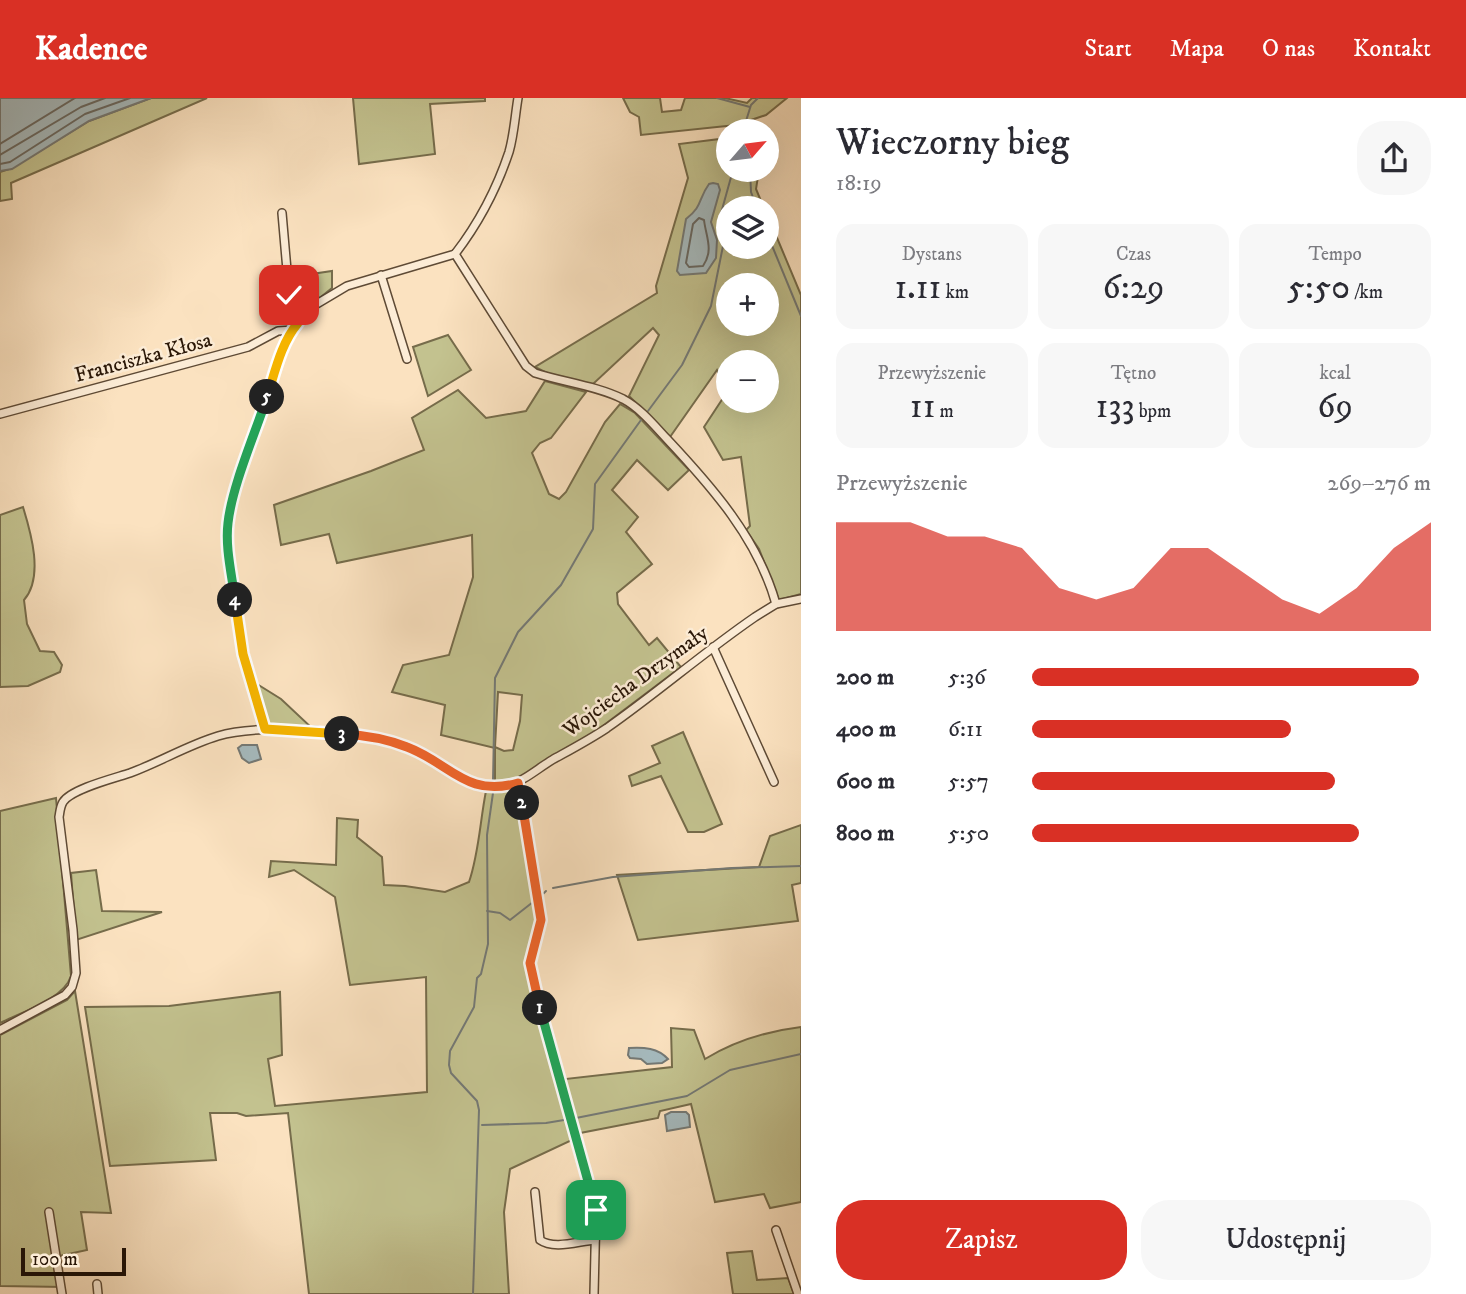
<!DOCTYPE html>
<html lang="pl">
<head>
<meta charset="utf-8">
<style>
  :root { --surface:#fff; --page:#f7f7f7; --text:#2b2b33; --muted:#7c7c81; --accent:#d93025 }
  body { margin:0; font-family:"IM FELL DW Pica",serif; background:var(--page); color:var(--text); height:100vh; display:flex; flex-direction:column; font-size:26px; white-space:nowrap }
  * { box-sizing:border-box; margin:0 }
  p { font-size:23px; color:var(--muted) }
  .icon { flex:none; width:38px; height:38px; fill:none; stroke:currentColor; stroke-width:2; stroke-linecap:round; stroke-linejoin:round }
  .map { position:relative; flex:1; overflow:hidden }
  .side { display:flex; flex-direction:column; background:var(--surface); width:665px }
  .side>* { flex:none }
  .needle { width:46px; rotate:62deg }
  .fabs { position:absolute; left:716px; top:21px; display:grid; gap:14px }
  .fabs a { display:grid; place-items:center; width:63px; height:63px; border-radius:50%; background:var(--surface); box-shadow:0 7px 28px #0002; font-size:35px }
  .scale { position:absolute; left:21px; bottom:18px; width:105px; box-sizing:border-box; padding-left:7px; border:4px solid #2a1707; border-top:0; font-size:19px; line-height:24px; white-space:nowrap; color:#2a1707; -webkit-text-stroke:5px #fcecd6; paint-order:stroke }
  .pin { position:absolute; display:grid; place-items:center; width:60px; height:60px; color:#fff; margin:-30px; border-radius:14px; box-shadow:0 4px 10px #0006 }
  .km { position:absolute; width:35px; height:35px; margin:-18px; border-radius:50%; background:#222; color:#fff; font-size:19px; line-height:35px; text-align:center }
  .round { display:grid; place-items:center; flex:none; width:74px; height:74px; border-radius:28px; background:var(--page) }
  .headline { display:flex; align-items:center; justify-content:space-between; height:119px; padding:0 35px }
  h1 { font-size:38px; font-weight:600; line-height:52px }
  .figures { display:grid; grid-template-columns:repeat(3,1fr); gap:10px; height:119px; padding:7px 35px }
  .figures div { display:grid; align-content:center; border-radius:18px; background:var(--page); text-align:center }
  .figures b { font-size:35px; font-weight:600 }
  .figures small { font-size:19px; font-weight:400 }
  .figures p { font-size:19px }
  .chart { height:196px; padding:14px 35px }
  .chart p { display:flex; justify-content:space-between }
  .chart svg { width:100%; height:126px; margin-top:7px; fill:var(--accent); opacity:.7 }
  .primary-button { display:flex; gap:14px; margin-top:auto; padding:14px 35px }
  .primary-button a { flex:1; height:80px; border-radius:28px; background:var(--accent); color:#fff; font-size:28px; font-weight:600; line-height:80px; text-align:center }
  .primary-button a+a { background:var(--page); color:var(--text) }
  ul { padding:0 35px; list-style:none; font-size:23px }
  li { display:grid; grid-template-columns:112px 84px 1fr; align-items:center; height:52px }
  li i { height:18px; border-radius:9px; background:var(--accent) }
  header { display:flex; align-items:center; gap:42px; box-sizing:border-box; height:98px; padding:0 35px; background:var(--accent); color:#fff }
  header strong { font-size:33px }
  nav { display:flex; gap:38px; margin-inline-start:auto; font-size:24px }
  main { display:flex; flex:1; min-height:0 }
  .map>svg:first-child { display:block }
  .green { fill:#c3c28f; stroke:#766c4b; stroke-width:2; fill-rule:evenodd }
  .water { fill:#a5babe; stroke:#747975; stroke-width:2 }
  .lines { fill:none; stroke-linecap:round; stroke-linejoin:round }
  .shore { stroke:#686862; stroke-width:2 }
  .stream { stroke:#747975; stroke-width:2 }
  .minor-casing { stroke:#5e4a35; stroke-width:10 }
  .minor { stroke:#fcecd6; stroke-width:7 }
  .split-1-casing { stroke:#fff; stroke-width:14 }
  .split-2-casing { stroke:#fff; stroke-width:14 }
  .split-3-casing { stroke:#fff; stroke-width:14 }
  .split-4-casing { stroke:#fff; stroke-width:14 }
  .split-5-casing { stroke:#fff; stroke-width:14 }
  .split-6-casing { stroke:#fff; stroke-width:14 }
  .split-1 { stroke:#22a559; stroke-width:9 }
  .split-2 { stroke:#f0652b; stroke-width:9 }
  .split-3 { stroke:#f0652b; stroke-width:9 }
  .split-4 { stroke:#f5b400; stroke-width:9 }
  .split-5 { stroke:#22a559; stroke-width:9 }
  .split-6 { stroke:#f5b400; stroke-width:9 }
  .labels { text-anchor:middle; stroke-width:5; stroke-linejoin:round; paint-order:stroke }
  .street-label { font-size:21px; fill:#2a1707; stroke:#fcecd6 }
</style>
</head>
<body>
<header>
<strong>Kadence</strong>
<nav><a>Start</a><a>Mapa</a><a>O nas</a><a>Kontakt</a></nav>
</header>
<main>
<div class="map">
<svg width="801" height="1196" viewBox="0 0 801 1196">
  <rect width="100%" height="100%" fill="#fbe2c0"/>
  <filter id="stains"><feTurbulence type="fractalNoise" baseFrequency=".00286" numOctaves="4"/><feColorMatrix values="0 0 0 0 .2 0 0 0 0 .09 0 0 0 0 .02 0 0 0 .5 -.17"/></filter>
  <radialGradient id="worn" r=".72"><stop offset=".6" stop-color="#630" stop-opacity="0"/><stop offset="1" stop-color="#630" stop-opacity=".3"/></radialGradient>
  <g class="green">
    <polygon points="151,0 207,0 11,85 12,101 0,103 0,74 12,70 89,23"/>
    <polygon points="353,0 485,0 485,3 430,6 435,56 359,66"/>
    <polygon points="623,0 660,0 662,14 681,12 685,0 725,0 747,5 752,0 787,0 766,17 736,27 641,37 639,19 630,14"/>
    <path d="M728,40V72H759L756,91L764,110H728V149H766L767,116L801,197V496L779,502L759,451L746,432L750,428L741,359L723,362L704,329L727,294L717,272L670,339L629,298L659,237L653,230L592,287L549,276L535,269L657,195L656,188L688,80L679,46ZM728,187H766V226H728ZM728,264H766V303H728Z"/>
    <polygon points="332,173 332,190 296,219 291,179"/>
    <polygon points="448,237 471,272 428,298 413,249"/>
    <path d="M545,283L586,294L551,340L540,345L532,355L549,396L559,401L566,394L605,324L620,306L635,315L689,372L668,392L637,362L612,392L638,419L626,434L652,466L617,495L618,506L649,547L657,540L681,569L596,633L519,680L495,685V650L441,637L445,607L392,594L403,567L449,557L473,479L472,437L337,465L329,436L281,447L274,407L371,373L424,352L412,320L458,292L486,320L526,313ZM498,594L522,597L520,623L513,652L504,653L495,649Z"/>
    <path d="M23,409C31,435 44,479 24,502L27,526L40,553L54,554L62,567L60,574L28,588L0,589V417Z"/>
    <polygon points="257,586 281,601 313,631 272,629 266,621"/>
    <polygon points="683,634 722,726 704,734 688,734 661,678 632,688 629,678 660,665 652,648"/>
    <path d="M512,692L519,698L537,815V834L527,865L529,885L572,1042L510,1071L504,1114L509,1196H309L288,1015L246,1018L237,1015H210L216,1062L110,1068L85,909L169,908L280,894L282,957L268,961L275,1008L427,994L426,879L350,887L335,799L294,772L269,779L271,763L336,767L337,720L358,722L357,739L382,759L384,787L405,788L445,794L469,784C479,755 480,723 486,693Z"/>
    <path d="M56,700L71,878C64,901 22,914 0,925V713Z"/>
    <polygon points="801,727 801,785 792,787 798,823 638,842 617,777 759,769 770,738"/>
    <polygon points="96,772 102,813 162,814 76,842 71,775"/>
    <polygon points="75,893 111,1115 81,1114 87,1152 59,1158 64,1189 0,1188 0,937 67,902"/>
    <path d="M801,929V1104L770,1110L764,1096L715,1104L691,1006L660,1013L658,1020L580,1035L565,981L672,969L671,930L694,932L705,961C733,944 768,933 801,929Z"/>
    <polygon points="752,1153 757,1182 788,1180 794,1196 733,1196 727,1155"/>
  </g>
  <g class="water">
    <polygon points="0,0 151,0 89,23 12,71 0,73"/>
    <path d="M713,85L718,86L720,92L711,124L717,142L716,160L706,175L680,177L677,173L686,121C703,108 698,101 709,86Z"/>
    <polygon points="242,647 257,647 261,661 249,665 242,660 238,650"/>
    <path d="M629,950C644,949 658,950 668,961L662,965L647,966L641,961L630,960L628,957Z"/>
    <polygon points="671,1014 686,1014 689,1017 690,1029 667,1033 665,1017"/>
  </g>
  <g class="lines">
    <g class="shore">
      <polyline points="0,46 75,0"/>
      <polyline points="0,57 81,9 105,0"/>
      <polyline points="0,66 10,64 85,16 130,0"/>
      <path d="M699,120L704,122C706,139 714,152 703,168L689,169L686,165L693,126Z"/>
    </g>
    <g class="stream">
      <polyline points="717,0 750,9"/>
      <polyline points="746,23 751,7 758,0"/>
      <polyline points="750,72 751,94 757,110"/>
      <polyline points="766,133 801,218"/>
      <polyline points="648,313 682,267 711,208 723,148 718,126 733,72"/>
      <polyline points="493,683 495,580 518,534 561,487 593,431 595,386 641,322"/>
      <polyline points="553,790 613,779 732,770 801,768"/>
      <polyline points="542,797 546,793"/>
      <polyline points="487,813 500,815 510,822 533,804"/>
      <polyline points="576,1020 687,998 730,972 801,956"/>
      <polyline points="482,1027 546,1025 564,1022"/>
      <polyline points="473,1196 479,1012 477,1003 451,975 449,967 450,953 474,909 477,880 481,876 488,846 487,737 493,695"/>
    </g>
    <g class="minor-casing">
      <g id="minor">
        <polyline points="282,115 291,218 298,225"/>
        <path d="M455,156L526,268L535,275C563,284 597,288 623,301C640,310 654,327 667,341C712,389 758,441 776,506"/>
        <path d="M455,156C478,126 497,90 509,54C514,37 515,18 518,0"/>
        <polyline points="381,177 407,261"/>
        <polyline points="0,316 248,249 278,233 293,232"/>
        <polyline points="713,549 774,684"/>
        <path d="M265,631C245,562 219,475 232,404L280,258L293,232L310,210L347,188L455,156"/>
        <polyline points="518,685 541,822 530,865 531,875 596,1112 594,1196"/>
        <path d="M0,932L65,897L72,889L76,875L73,832L59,719C60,714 60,709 63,704C71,691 115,680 130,675C160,664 188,647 218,638C260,625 364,633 406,648C441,661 466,697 506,688C523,684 537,671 552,662C570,652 589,642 607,630C657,595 704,554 755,519L776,506L801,501"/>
        <path d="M535,1094L540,1142C554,1152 579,1143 595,1142"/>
        <polyline points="49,1114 62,1196"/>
        <polyline points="776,1132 798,1196"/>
        <polyline points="97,1186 98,1196"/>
      </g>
    </g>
    <use href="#minor" class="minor"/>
  </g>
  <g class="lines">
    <g class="split-1-casing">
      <polyline id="split-1" points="540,910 596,1112"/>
    </g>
    <g class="split-2-casing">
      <polyline id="split-2" points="522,705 541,822 530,865 540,910"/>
    </g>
    <g class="split-3-casing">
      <path id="split-3" d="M342,636C363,637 387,641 407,649C450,665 466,700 518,685L522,705"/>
    </g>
    <g class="split-4-casing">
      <polyline id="split-4" points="235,502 243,556 265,631 342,636"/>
    </g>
    <g class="split-5-casing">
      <path id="split-5" d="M235,502C232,477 225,450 228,425C232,388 255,336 267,299"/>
    </g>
    <g class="split-6-casing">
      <path id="split-6" d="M267,299C275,274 281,245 298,225L291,218L289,197"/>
    </g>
    <use href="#split-1" class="split-1"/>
    <use href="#split-2" class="split-2"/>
    <use href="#split-3" class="split-3"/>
    <use href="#split-4" class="split-4"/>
    <use href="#split-5" class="split-5"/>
    <use href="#split-6" class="split-6"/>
  </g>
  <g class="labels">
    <g class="street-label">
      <text transform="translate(143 259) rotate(-15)" y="7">Franciszka Kłosa</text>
      <text transform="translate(635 583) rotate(-36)" y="7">Wojciecha Drzymały</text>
    </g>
  </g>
  <rect width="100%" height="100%" filter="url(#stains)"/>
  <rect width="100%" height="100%" fill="url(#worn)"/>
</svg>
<div class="fabs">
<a><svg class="needle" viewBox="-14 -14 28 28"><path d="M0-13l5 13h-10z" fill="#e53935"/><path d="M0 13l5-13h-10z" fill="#7c7c81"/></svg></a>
<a><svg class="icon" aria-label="layers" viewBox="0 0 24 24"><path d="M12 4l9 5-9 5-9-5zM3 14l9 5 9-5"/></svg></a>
<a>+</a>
<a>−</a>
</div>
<div class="scale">100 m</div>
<div class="pin" style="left:596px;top:1112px;background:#1e9e55"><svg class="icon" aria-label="arrive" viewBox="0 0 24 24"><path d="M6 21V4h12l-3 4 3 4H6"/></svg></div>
<div class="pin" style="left:289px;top:197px;background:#d93025"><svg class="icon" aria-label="check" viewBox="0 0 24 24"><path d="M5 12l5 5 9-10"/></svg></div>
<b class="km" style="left:540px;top:910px">1</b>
<b class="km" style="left:522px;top:705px">2</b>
<b class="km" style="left:342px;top:636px">3</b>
<b class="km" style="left:235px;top:502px">4</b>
<b class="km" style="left:267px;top:299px">5</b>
</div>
<section class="side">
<div class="headline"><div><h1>Wieczorny bieg</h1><p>18:19</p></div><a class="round"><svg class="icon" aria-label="share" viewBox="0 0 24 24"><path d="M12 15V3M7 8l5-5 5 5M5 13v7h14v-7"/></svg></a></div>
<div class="figures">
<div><p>Dystans</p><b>1.11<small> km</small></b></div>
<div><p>Czas</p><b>6:29</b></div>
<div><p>Tempo</p><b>5:50<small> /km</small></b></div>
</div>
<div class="figures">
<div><p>Przewyższenie</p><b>11<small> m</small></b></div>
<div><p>Tętno</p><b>133<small> bpm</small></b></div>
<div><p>kcal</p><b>69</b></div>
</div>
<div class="chart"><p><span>Przewyższenie</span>269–276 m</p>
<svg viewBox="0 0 160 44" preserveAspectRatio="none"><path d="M0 44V6L10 6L20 6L30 11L40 11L50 15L60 29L70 33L80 29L90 15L100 15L110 24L120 33L130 38L140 29L150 15L160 6V44z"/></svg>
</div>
<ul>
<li><b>200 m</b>5:36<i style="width:97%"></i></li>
<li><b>400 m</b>6:11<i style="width:65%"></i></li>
<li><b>600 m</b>5:57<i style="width:76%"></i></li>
<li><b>800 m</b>5:50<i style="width:82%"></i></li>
</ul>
<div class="primary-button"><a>Zapisz</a><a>Udostępnij</a></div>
</section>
</main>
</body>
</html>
